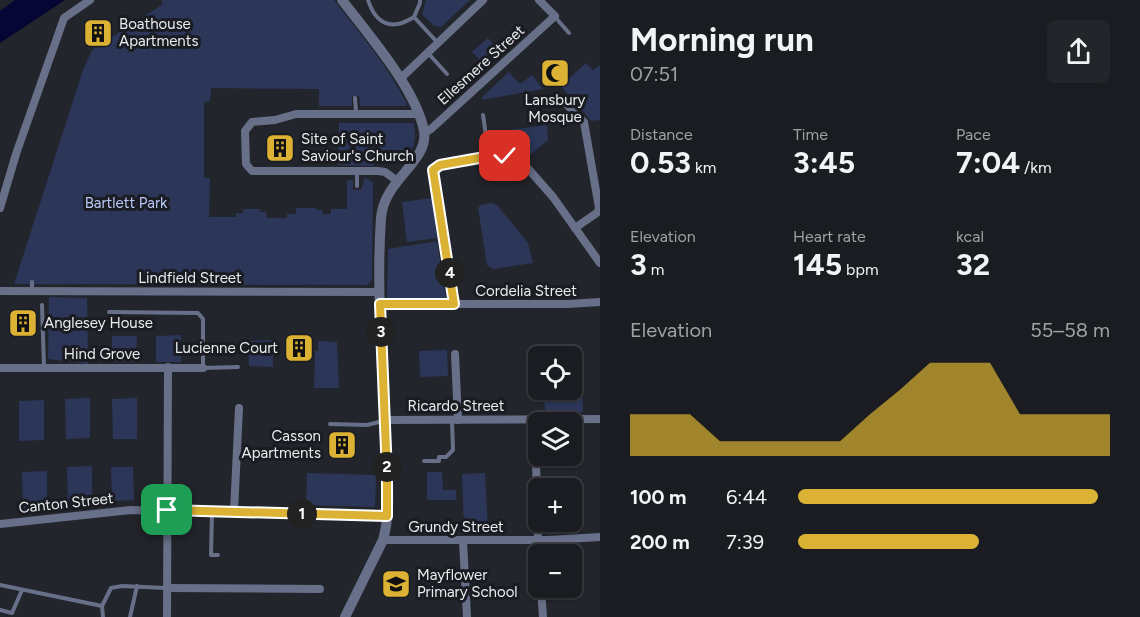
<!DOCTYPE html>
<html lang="en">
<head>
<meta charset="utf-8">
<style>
  :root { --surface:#1a1c21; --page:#23252a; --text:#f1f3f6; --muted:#9fa1a5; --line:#383a3f; --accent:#dbb233 }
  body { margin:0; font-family:Figtree,sans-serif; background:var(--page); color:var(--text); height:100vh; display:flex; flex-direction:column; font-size:22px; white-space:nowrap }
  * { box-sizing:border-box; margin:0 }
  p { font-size:20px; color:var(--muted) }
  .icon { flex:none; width:33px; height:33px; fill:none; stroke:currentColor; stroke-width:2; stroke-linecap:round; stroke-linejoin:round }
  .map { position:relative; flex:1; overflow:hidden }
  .side { display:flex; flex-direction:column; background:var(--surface); width:540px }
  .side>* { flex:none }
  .controls { position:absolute; left:528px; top:346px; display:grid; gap:12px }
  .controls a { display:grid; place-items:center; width:54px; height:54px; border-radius:9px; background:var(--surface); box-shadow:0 2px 4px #0004,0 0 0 2px var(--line); font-size:30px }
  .pin { position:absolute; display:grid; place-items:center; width:51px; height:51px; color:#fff; margin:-26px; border-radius:12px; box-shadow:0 3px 9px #0006 }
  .km { position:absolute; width:30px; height:30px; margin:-15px; border-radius:50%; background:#222; color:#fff; font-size:16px; line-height:30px; text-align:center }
  .round { display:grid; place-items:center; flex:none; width:63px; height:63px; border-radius:9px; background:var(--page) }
  .headline { display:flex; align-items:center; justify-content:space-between; height:102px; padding:0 30px }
  h1 { font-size:33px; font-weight:700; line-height:45px }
  .stats { display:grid; grid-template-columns:repeat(3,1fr); gap:9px; height:102px; padding:6px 30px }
  .stats div { display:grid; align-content:center }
  .stats b { font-size:30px; font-weight:700 }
  .stats small { font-size:16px; font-weight:400 }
  .stats p { font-size:16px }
  .chart { height:168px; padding:12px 30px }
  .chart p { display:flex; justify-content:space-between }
  .chart svg { width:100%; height:108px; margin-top:6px; fill:var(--accent); opacity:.7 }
  ul { padding:0 30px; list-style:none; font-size:20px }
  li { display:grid; grid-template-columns:96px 72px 1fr; align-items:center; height:45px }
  li i { height:15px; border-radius:8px; background:var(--accent) }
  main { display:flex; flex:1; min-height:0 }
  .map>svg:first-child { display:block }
  .green { fill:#2b3659 }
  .water { fill:#050634 }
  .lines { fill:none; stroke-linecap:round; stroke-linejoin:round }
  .service { stroke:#677088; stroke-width:4 }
  .minor { stroke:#677088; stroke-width:8 }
  .tertiary { stroke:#677088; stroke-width:10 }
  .route-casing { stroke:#fff; stroke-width:12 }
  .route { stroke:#dbb233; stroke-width:8 }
  .labels { text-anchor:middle; stroke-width:6; stroke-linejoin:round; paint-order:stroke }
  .poi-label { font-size:15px; fill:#e9ebef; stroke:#1a1c22; text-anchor:start }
  .street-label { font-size:15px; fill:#e9ebef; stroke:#1a1c22 }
  .park-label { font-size:15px; fill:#b8c8f9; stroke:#1a1c22 }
</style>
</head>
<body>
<main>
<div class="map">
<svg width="600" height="617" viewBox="0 0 600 617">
  <rect width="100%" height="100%" fill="#23252c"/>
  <g class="green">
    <path d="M161,0H334C360,34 388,66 407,104L406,106H360L359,96L352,97V106H319V89L211,88L210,101L204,102V178H210L209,217H236V213H243V209H260L261,212H266L267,218H287V214H296V208H316V210H322L323,214H331V209H347V180H353V190H361L365,177L373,183L372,280L368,285L14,284L83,70L92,50L163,4Z"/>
    <polygon points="426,0 470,0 441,27 434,26 422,14"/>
    <polygon points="488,38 501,53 486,67 472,52"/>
    <polygon points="586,63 593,70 600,65 600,120 591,121 561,86"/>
    <polygon points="509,72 520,84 532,75 543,89 482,100 482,97"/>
    <path d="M339,123H414C415,133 417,143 410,151H374V166L338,165Z"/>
    <polygon points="547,125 548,140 530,155 518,148 498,145 496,132"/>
    <polygon points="432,198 437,238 407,242 402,202"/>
    <polygon points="491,203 497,205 528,243 533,263 493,269 487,265 478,208 481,205"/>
    <polygon points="437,241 446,298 387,298 388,249"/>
    <polygon points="49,297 87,298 88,364 48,359"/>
    <polygon points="181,335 181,362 156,362 156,336"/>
    <polygon points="112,336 137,336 136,362 112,362"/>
    <polygon points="273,340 273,367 249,366 248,341"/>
    <polygon points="318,341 337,342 339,388 314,388 315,351 318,351"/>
    <polygon points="447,350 448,376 420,377 419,351"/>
    <polygon points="572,364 581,364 583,412 545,411 544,390 572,390"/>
    <polygon points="90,398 90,438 66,439 65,399"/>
    <polygon points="137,398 137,439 113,439 112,399"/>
    <polygon points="44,400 44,440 19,441 19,401"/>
    <polygon points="92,466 92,507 68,507 67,467"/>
    <polygon points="111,467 133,467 134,500 112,501"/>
    <polygon points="47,471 47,512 23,512 22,472"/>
    <polygon points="427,472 442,472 443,490 456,490 456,500 427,500"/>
    <polygon points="307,473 376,475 375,507 306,505"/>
    <polygon points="485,473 488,528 464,528 462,474"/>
  </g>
  <polygon class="water" points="15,0 65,0 0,43 0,11"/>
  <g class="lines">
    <g class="service">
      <path d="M368,0C376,25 392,31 414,17"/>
      <polyline points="420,0 420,3 414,17 437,42"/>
      <polyline points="555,17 569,33"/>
      <polyline points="428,53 447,74"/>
      <polyline points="355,98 356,112"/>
      <polyline points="483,115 489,156"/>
      <polyline points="357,171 357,186"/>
      <polyline points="32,282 32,291"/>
      <polyline points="42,305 44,367"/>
      <polyline points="109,312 198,313 203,319 203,368 238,367"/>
      <polyline points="330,424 367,425 383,421"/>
      <polyline points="424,461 439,461 439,457 446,457 453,450 452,421"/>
      <polyline points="212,512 211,555 218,555"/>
      <polyline points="0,585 102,606"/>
      <polyline points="0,610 12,613 22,590"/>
      <polyline points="103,617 102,606 111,588 122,586 165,588"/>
      <polyline points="130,617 137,586"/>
    </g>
    <g class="minor">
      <polyline points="400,79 483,0"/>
      <polyline points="567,105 584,122 599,208 598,212 575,228"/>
      <polyline points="424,133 431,129 555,16 539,0"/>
      <polyline points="396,180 385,172 378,171 252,171 246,164 245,131 252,122 275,120 296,114 418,114"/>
      <polyline points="0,208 16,154 64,18 90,0"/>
      <polyline points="0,291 380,292"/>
      <polyline points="380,304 568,304 600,302"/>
      <polyline points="455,305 433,174 435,167 440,165 496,155 505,156 524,164 553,197 600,263"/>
      <polyline points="455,354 458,420"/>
      <polyline points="0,368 203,368"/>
      <polyline points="385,420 600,419"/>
      <polyline points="535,420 538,540"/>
      <polyline points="234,512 239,408"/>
      <polyline points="0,524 131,510 387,516"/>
      <polyline points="383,540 548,540 600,537"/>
      <polyline points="463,541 467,617"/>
      <polyline points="167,588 320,589"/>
      <polyline points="541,588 543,617"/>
      <polyline points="167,617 168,367"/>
    </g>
    <path class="tertiary" d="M342,0C368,34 416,89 424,131C429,162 384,179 381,218C376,290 383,363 385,436C387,470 392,508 383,540L345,617"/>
  </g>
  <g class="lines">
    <g class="route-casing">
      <polyline id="route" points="167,510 387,516 387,474 380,304 454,304 433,170 440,165 496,155 505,156"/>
    </g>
    <use href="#route" class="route"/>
  </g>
  <defs>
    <g id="building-square" transform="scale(1.5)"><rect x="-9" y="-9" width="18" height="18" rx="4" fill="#dbb233" stroke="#1a1c22"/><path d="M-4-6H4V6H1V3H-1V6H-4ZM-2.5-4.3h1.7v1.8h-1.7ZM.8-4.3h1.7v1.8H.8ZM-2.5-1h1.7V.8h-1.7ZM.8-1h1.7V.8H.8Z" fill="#111"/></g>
    <g id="mosque-square" transform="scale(1.5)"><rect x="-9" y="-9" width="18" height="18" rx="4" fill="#dbb233" stroke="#1a1c22"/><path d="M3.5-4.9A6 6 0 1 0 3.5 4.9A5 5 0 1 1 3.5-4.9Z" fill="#111"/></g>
    <g id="school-square" transform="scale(1.5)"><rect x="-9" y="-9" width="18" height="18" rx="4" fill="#dbb233" stroke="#1a1c22"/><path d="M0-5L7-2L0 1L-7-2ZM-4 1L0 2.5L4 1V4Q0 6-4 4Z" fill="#111"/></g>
  </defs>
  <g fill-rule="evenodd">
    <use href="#building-square" x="98" y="33"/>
    <use href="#mosque-square" x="555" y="73"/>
    <use href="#building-square" x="280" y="148"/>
    <use href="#building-square" x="23" y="323"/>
    <use href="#building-square" x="299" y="348"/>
    <use href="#building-square" x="342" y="445"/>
    <use href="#school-square" x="396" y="584"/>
  </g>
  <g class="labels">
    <g class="poi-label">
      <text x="119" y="29">Boathouse<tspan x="119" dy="17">Apartments</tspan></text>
      <text x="555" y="105" text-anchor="middle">Lansbury<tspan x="555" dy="17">Mosque</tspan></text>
      <text x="301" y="144">Site of Saint<tspan x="301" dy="17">Saviour's Church</tspan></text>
      <text x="44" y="328">Anglesey House</text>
      <text x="278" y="353" text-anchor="end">Lucienne Court</text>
      <text x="321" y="441" text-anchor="end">Casson<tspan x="321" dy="17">Apartments</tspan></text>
      <text x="417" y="580">Mayflower<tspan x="417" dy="17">Primary School</tspan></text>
    </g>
    <g class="street-label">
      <text transform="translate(481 65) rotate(-42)" y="5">Ellesmere Street</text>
      <text x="190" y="283">Lindfield Street</text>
      <text x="526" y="296">Cordelia Street</text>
      <text x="102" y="359">Hind Grove</text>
      <text x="456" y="411">Ricardo Street</text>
      <text transform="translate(66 503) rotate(-6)" y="5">Canton Street</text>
      <text x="456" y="532">Grundy Street</text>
    </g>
    <g class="park-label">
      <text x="126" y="208">Bartlett Park</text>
    </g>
  </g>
</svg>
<div class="controls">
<a><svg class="icon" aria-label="locate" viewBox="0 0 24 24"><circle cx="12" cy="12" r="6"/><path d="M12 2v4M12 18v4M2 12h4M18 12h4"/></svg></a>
<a><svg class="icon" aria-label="layers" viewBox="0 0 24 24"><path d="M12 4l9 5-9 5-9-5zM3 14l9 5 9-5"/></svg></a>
<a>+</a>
<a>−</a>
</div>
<div class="pin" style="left:167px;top:510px;background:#1e9e55"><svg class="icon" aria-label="arrive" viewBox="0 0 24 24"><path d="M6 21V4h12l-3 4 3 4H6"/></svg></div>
<div class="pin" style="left:505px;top:156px;background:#d93025"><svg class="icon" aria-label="check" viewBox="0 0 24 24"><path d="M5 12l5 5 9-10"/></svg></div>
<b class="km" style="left:302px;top:514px">1</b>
<b class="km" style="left:387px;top:467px">2</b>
<b class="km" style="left:381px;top:332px">3</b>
<b class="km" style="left:450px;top:273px">4</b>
</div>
<section class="side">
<div class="headline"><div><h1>Morning run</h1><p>07:51</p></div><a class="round"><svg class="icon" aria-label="share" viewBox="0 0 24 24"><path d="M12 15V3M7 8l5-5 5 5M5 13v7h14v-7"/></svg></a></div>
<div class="stats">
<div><p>Distance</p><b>0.53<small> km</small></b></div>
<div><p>Time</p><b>3:45</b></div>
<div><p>Pace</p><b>7:04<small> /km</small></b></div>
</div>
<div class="stats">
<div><p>Elevation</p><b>3<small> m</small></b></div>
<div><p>Heart rate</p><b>145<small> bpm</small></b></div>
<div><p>kcal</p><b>32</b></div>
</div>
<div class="chart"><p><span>Elevation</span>55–58 m</p>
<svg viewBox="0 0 160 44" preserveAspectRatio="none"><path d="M0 44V27L10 27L20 27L30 38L40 38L50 38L60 38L70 38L80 27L90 17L100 6L110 6L120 6L130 27L140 27L150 27L160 27V44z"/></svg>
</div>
<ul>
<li><b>100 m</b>6:44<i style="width:96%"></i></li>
<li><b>200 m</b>7:39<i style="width:58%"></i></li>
</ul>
</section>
</main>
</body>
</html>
